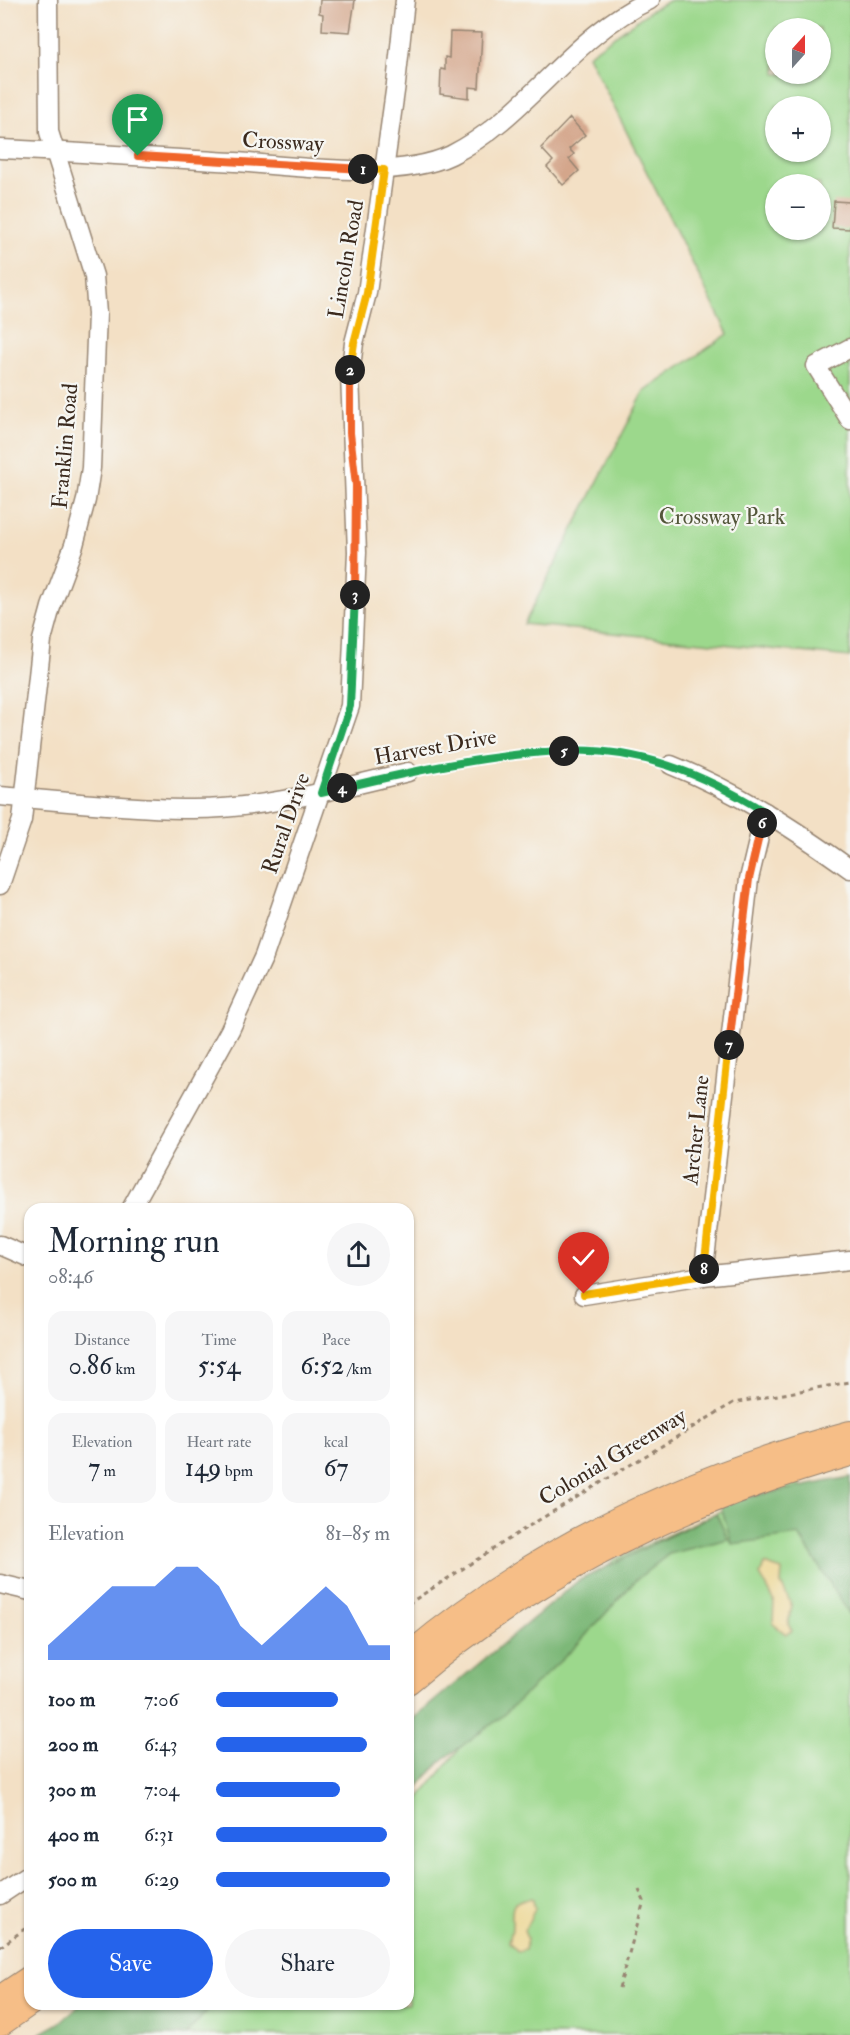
<!DOCTYPE html>
<html lang="en">
<head>
<meta charset="utf-8">
<style>
  :root { --surface:#fff; --page:#f6f6f7; --text:#1f2937; --muted:#747a83; --accent:#2563eb }
  body { margin:0; font-family:"IM FELL Double Pica",serif; background:var(--page); color:var(--text); height:100vh; display:flex; flex-direction:column; font-size:22px; white-space:nowrap }
  * { box-sizing:border-box; margin:0 }
  p { font-size:20px; color:var(--muted) }
  .icon { flex:none; width:33px; height:33px; fill:none; stroke:currentColor; stroke-width:2; stroke-linecap:round; stroke-linejoin:round }
  .map { position:relative; flex:1; overflow:hidden }
  .sheet { position:absolute; left:24px; top:1203px; width:390px; height:807px; display:flex; flex-direction:column; background:var(--surface); border-radius:18px; box-shadow:0 2px 4px #0004 }
  .sheet>* { flex:none }
  .needle { width:39px; rotate:21deg }
  .fabs { position:absolute; left:765px; top:18px; display:grid; gap:12px }
  .fabs a { display:grid; place-items:center; width:66px; height:66px; border-radius:50%; background:var(--surface); box-shadow:0 2px 4px #0004; font-size:30px }
  .pin { position:absolute; display:grid; place-items:center; width:51px; height:51px; color:#fff; margin:-62px -26px; border-radius:50% 50% 50% 0; rotate:-45deg; box-shadow:0 0 6px #0007 }
  .pin .icon { rotate:45deg }
  .km { position:absolute; width:30px; height:30px; margin:-15px; border-radius:50%; background:#222; color:#fff; font-size:16px; line-height:30px; text-align:center }
  .round { display:grid; place-items:center; flex:none; width:63px; height:63px; border-radius:32px; background:var(--page) }
  .overview { display:flex; align-items:center; justify-content:space-between; height:102px; padding:0 24px }
  h1 { font-size:33px; font-weight:600; line-height:45px }
  .metrics { display:grid; grid-template-columns:repeat(3,1fr); gap:9px; height:102px; padding:6px 24px }
  .metrics div { display:grid; align-content:center; border-radius:15px; background:var(--page); text-align:center }
  .metrics b { font-size:26px; font-weight:600 }
  .metrics small { font-size:16px; font-weight:400 }
  .metrics p { font-size:16px }
  .chart { height:168px; padding:12px 24px }
  .chart p { display:flex; justify-content:space-between }
  .chart svg { width:100%; height:108px; margin-top:6px; fill:var(--accent); opacity:.7 }
  .action { display:flex; gap:12px; margin-top:auto; padding:12px 24px }
  .action a { flex:1; height:69px; border-radius:36px; background:var(--accent); color:#fff; font-size:24px; font-weight:600; line-height:69px; text-align:center }
  .action a+a { background:var(--page); color:var(--text) }
  ul { padding:0 24px; list-style:none; font-size:20px }
  li { display:grid; grid-template-columns:96px 72px 1fr; align-items:center; height:45px }
  li i { height:15px; border-radius:8px; background:var(--accent) }
  .map>svg:first-child { display:block }
  .green { fill:#9cd88c; stroke:#6c8155; stroke-width:1.5; fill-rule:evenodd }
  .forest { fill:#7db878; stroke:#5c714b; stroke-width:1.5 }
  .sand { fill:#eeda9e; stroke:#94825e; stroke-width:1.5 }
  .building { fill:#d4a68b }
  .lines { fill:none; stroke-linecap:round; stroke-linejoin:round }
  .minor-casing { stroke:#978572; stroke-width:21 }
  .highway-casing { stroke:#978572; stroke-width:28 }
  .path { stroke:#978572; stroke-width:3; stroke-dasharray:4.5 4.5; stroke-linecap:butt }
  .minor { stroke:#fff; stroke-width:18 }
  .highway { stroke:#f6be87; stroke-width:26 }
  .split-1-casing { stroke:#fff; stroke-width:12 }
  .split-2-casing { stroke:#fff; stroke-width:12 }
  .split-3-casing { stroke:#fff; stroke-width:12 }
  .split-4-casing { stroke:#fff; stroke-width:12 }
  .split-5-casing { stroke:#fff; stroke-width:12 }
  .split-6-casing { stroke:#fff; stroke-width:12 }
  .split-7-casing { stroke:#fff; stroke-width:12 }
  .split-8-casing { stroke:#fff; stroke-width:12 }
  .split-9-casing { stroke:#fff; stroke-width:12 }
  .split-1 { stroke:#f0652b; stroke-width:8 }
  .split-2 { stroke:#f5b400; stroke-width:8 }
  .split-3 { stroke:#f0652b; stroke-width:8 }
  .split-4 { stroke:#22a559; stroke-width:8 }
  .split-5 { stroke:#22a559; stroke-width:8 }
  .split-6 { stroke:#22a559; stroke-width:8 }
  .split-7 { stroke:#f0652b; stroke-width:8 }
  .split-8 { stroke:#f5b400; stroke-width:8 }
  .split-9 { stroke:#f5b400; stroke-width:8 }
  .labels { text-anchor:middle; stroke-width:4.5; stroke-linejoin:round; paint-order:stroke }
  .street-label { font-size:22px; fill:#3b2a1e; stroke:#f6f6f2 }
  .park-label { font-size:22px; fill:#53563a; stroke:#f6f6f2 }
</style>
</head>
<body>
<div class="map">
<svg width="850" height="2035" viewBox="0 0 850 2035">
  <rect width="100%" height="100%" fill="#f6f6f2"/>
  <filter id="ink" filterUnits="userSpaceOnUse"><feTurbulence type="fractalNoise" baseFrequency=".0167" numOctaves="2"/><feDisplacementMap in="SourceGraphic" scale="12" xChannelSelector="R" yChannelSelector="G"/><feConvolveMatrix kernelMatrix="1 2 1 2 8 2 1 2 1" color-interpolation-filters="sRGB"/></filter>
  <filter id="wash" filterUnits="userSpaceOnUse"><feTurbulence type="fractalNoise" baseFrequency=".008" numOctaves="4" result="noise"/><feDisplacementMap in="SourceGraphic" scale="24" xChannelSelector="R" yChannelSelector="G"/><feGaussianBlur stdDeviation="1.35" result="paint"/><feColorMatrix in="noise" values="0 0 0 0 0 0 0 0 0 0 0 0 0 0 0 0 0 1.4 0 .05"/><feComposite in="paint" operator="in"/></filter>
  <g filter="url(#wash)">
    <rect width="100%" height="100%" fill="#f3e0c5"/>
    <g class="green">
      <path d="M671,0H850V657L524,624L644,392L728,334L588,55L653,9ZM776,28H820V74H776ZM776,106H820V152H776ZM776,184H820V230H776Z"/>
      <polygon points="797,1476 850,1605 850,2035 115,2035 174,2004 408,2004 408,1812 613,1560"/>
    </g>
    <g class="forest">
      <polygon points="850,1477 850,1615 799,1535 732,1544 720,1503"/>
      <polygon points="716,1513 728,1539 669,1554 637,1579 576,1646 499,1719 441,1761 408,1798 408,1723 578,1581"/>
      <polygon points="81,2004 213,2004 186,2035 38,2035 58,2024"/>
    </g>
    <g class="sand">
      <polygon points="764,1564 782,1570 781,1584 792,1606 788,1624 792,1631 786,1634 773,1624 774,1600 760,1575"/>
      <path d="M530,1898L533,1899L535,1909L524,1931L527,1938L525,1950L518,1952L509,1942C510,1937 512,1932 512,1927C513,1911 507,1901 530,1898Z"/>
    </g>
    <g id="blocks">
      <g class="building">
        <polygon points="320,0 355,0 350,32 322,30 323,14 319,13"/>
        <polygon points="450,32 482,33 479,88 469,87 469,98 440,94 441,69 445,70 445,57 449,58"/>
        <polygon points="570,118 585,135 569,149 574,154 569,159 579,171 563,185 547,167 553,161 541,148"/>
        <polygon points="834,201 850,202 850,229 832,228"/>
      </g>
    </g>
  </g>
  <g filter="url(#ink)">
    <use href="#blocks" fill-opacity="0" stroke="#978572" stroke-width="1.5"/>
    <g class="lines">
      <g class="minor-casing">
        <g id="minor">
          <path d="M0,149C79,152 157,158 235,162C295,166 397,181 451,155C527,117 572,35 650,0"/>
          <polyline points="850,348 816,366 850,420"/>
          <path d="M671,765C736,791 793,828 850,869"/>
          <path d="M0,796C60,801 122,808 183,809C256,811 337,789 408,772"/>
          <polyline points="0,885 22,820 42,640 51,607 74,545 86,500 91,468 97,314 94,276 49,132 48,0"/>
          <polyline points="131,1209 230,1030 264,956 350,706 357,552 350,375 354,343 367,293 396,84 405,0"/>
          <polyline points="0,1245 30,1258"/>
          <polyline points="703,1276 749,879 765,812"/>
          <polyline points="584,1295 703,1276 850,1260"/>
          <polyline points="0,1584 30,1591"/>
          <polyline points="0,1895 30,1875"/>
        </g>
      </g>
      <g class="highway-casing">
        <g id="highway">
          <path d="M408,1657C536,1549 689,1477 850,1434"/>
          <path d="M408,1681C536,1571 688,1499 850,1453"/>
          <polyline points="0,1999 30,1979"/>
          <polyline points="0,2023 30,2002"/>
        </g>
      </g>
      <g class="path">
        <polyline points="422,770 541,752 588,749 656,761"/>
        <polyline points="408,1604 529,1526 733,1403 850,1382"/>
        <polyline points="0,1947 30,1925"/>
        <polyline points="619,1988 644,1901 639,1890"/>
      </g>
      <use href="#minor" class="minor"/>
      <use href="#highway" class="highway"/>
    </g>
  </g>
  <g class="lines" filter="url(#ink)">
    <g class="split-1-casing">
      <polyline id="split-1" points="138,156 363,169"/>
    </g>
    <g class="split-2-casing">
      <polyline id="split-2" points="350,370 354,343 367,293 384,170 363,169"/>
    </g>
    <g class="split-3-casing">
      <polyline id="split-3" points="350,370 350,433 356,485 355,595"/>
    </g>
    <g class="split-4-casing">
      <polyline id="split-4" points="342,788 321,793 350,706 355,595"/>
    </g>
    <g class="split-5-casing">
      <path id="split-5" d="M342,788C413,771 491,754 564,751"/>
    </g>
    <g class="split-6-casing">
      <path id="split-6" d="M564,751C638,747 703,774 765,812L762,823"/>
    </g>
    <g class="split-7-casing">
      <polyline id="split-7" points="729,1045 749,879 762,823"/>
    </g>
    <g class="split-8-casing">
      <polyline id="split-8" points="704,1269 729,1045"/>
    </g>
    <g class="split-9-casing">
      <polyline id="split-9" points="584,1294 703,1275 704,1269"/>
    </g>
    <use href="#split-1" class="split-1"/>
    <use href="#split-2" class="split-2"/>
    <use href="#split-3" class="split-3"/>
    <use href="#split-4" class="split-4"/>
    <use href="#split-5" class="split-5"/>
    <use href="#split-6" class="split-6"/>
    <use href="#split-7" class="split-7"/>
    <use href="#split-8" class="split-8"/>
    <use href="#split-9" class="split-9"/>
  </g>
  <g class="labels">
    <g class="street-label">
      <text transform="translate(283 141) rotate(3)" y="8">Crossway</text>
      <text transform="translate(345 259) rotate(-80)" y="8">Lincoln Road</text>
      <text transform="translate(64 446) rotate(-85)" y="8">Franklin Road</text>
      <text transform="translate(435 746) rotate(-10)" y="8">Harvest Drive</text>
      <text transform="translate(285 823) rotate(-71)" y="8">Rural Drive</text>
      <text transform="translate(695 1130) rotate(-84)" y="8">Archer Lane</text>
      <text transform="translate(612 1456) rotate(-31)" y="8">Colonial Greenway</text>
    </g>
    <g class="park-label">
      <text x="722" y="524">Crossway Park</text>
    </g>
  </g>
</svg>
<div class="fabs">
<a><svg class="needle" viewBox="-14 -14 28 28"><path d="M0-13l5 13h-10z" fill="#e53935"/><path d="M0 13l5-13h-10z" fill="#747a83"/></svg></a>
<a>+</a>
<a>−</a>
</div>
<div class="pin" style="left:138px;top:156px;background:#1e9e55"><svg class="icon" aria-label="arrive" viewBox="0 0 24 24"><path d="M6 21V4h12l-3 4 3 4H6"/></svg></div>
<div class="pin" style="left:584px;top:1294px;background:#d93025"><svg class="icon" aria-label="check" viewBox="0 0 24 24"><path d="M5 12l5 5 9-10"/></svg></div>
<b class="km" style="left:363px;top:169px">1</b>
<b class="km" style="left:350px;top:370px">2</b>
<b class="km" style="left:355px;top:595px">3</b>
<b class="km" style="left:342px;top:788px">4</b>
<b class="km" style="left:564px;top:751px">5</b>
<b class="km" style="left:762px;top:823px">6</b>
<b class="km" style="left:729px;top:1045px">7</b>
<b class="km" style="left:704px;top:1269px">8</b>
<section class="sheet">
<div class="overview"><div><h1>Morning run</h1><p>08:46</p></div><a class="round"><svg class="icon" aria-label="share" viewBox="0 0 24 24"><path d="M12 15V3M7 8l5-5 5 5M5 13v7h14v-7"/></svg></a></div>
<div class="metrics">
<div><p>Distance</p><b>0.86<small> km</small></b></div>
<div><p>Time</p><b>5:54</b></div>
<div><p>Pace</p><b>6:52<small> /km</small></b></div>
</div>
<div class="metrics">
<div><p>Elevation</p><b>7<small> m</small></b></div>
<div><p>Heart rate</p><b>149<small> bpm</small></b></div>
<div><p>kcal</p><b>67</b></div>
</div>
<div class="chart"><p><span>Elevation</span>81–85 m</p>
<svg viewBox="0 0 160 44" preserveAspectRatio="none"><path d="M0 44V38L10 30L20 22L30 14L40 14L50 14L60 6L70 6L80 14L90 30L100 38L110 30L120 22L130 14L140 22L150 38L160 38V44z"/></svg>
</div>
<ul>
<li><b>100 m</b>7:06<i style="width:70%"></i></li>
<li><b>200 m</b>6:43<i style="width:87%"></i></li>
<li><b>300 m</b>7:04<i style="width:71%"></i></li>
<li><b>400 m</b>6:31<i style="width:98%"></i></li>
<li><b>500 m</b>6:29<i style="width:100%"></i></li>
</ul>
<div class="action"><a>Save</a><a>Share</a></div>
</section>
</div>
</body>
</html>
